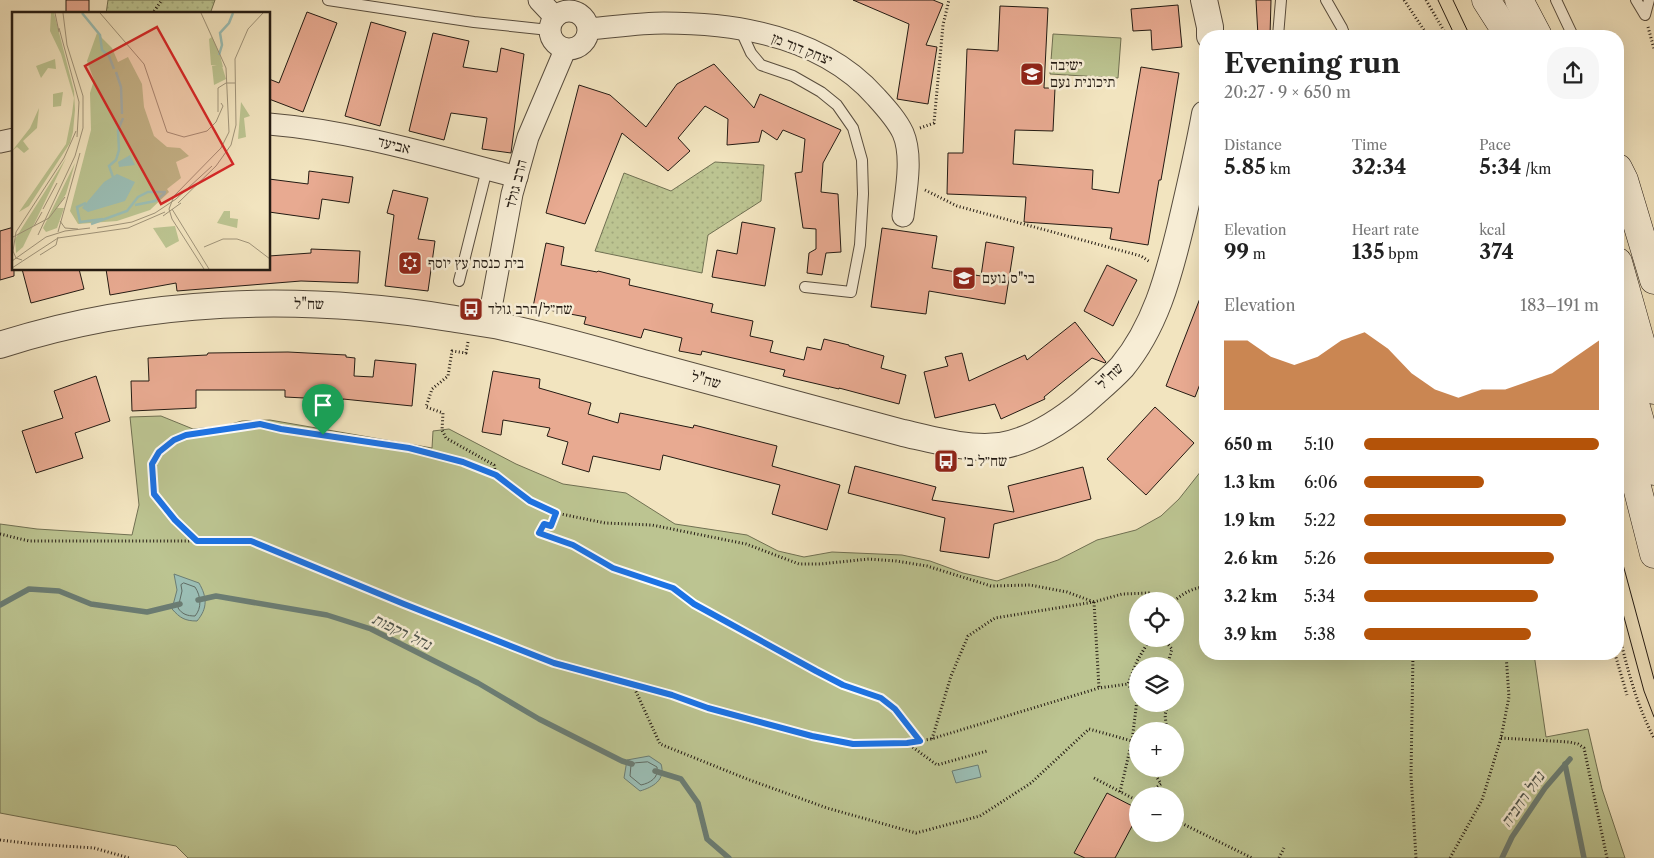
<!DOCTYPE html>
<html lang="en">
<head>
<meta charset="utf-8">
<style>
  :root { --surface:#fff; --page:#f6f6f6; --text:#222; --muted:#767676; --accent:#b45309 }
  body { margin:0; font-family:"Libre Caslon Text","Frank Ruhl Libre",serif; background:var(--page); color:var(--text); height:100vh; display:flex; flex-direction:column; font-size:19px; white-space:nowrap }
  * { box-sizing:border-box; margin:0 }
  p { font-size:16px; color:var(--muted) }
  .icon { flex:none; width:28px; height:28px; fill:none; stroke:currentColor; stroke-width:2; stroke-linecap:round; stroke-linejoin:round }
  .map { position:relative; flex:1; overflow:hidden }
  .details { position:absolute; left:1199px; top:30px; width:425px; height:630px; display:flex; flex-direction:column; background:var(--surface); border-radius:20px; box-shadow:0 5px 20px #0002 }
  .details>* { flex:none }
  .controls { position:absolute; left:1129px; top:592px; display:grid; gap:10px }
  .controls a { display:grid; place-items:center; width:55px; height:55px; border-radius:50%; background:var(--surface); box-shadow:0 5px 20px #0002; font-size:25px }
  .pin { position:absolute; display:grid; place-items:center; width:42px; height:42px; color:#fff; margin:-51px -21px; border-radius:50% 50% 50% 0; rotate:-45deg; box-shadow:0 0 5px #0007 }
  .pin .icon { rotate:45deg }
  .round { display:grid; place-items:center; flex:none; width:52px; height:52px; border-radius:20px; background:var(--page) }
  .headline { display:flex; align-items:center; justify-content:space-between; height:85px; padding:0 25px }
  h1 { font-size:28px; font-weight:700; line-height:38px }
  .metrics { display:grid; grid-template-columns:repeat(3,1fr); gap:8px; height:85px; padding:5px 25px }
  .metrics div { display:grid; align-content:center }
  .metrics b { font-size:21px; font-weight:700 }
  .metrics small { font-size:14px; font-weight:400 }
  .metrics p { font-size:14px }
  .chart { height:140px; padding:10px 25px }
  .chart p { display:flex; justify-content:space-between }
  .chart svg { width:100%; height:90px; margin-top:5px; fill:var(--accent); opacity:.7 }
  ul { padding:0 25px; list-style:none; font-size:16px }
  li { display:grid; grid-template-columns:80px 60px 1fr; align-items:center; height:38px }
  li i { height:12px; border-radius:6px; background:var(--accent) }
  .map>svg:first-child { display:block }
  .grass { fill:#bcc491; stroke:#707052; fill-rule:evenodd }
  .park { fill:url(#park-dots); stroke:#707052 }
  .water { fill:#9bbeb5; stroke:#6b7d74 }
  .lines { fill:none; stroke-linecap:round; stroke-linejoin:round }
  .shore { stroke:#606c64; stroke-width:1 }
  .stream { stroke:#6b7d74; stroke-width:5.5 }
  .building { fill:#e8aa91; stroke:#241b13 }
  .service-casing { stroke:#584d3e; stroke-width:12 }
  .minor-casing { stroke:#584d3e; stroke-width:23 }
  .tertiary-casing { stroke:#584d3e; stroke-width:28 }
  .secondary-casing { stroke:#241b13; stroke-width:29 }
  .path { stroke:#241b13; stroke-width:3; stroke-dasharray:1 2.5; stroke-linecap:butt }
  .service { stroke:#f7edd5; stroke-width:10 }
  .minor { stroke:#f7edd5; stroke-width:21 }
  .tertiary { stroke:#f7edd5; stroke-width:26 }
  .secondary { stroke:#f7edd5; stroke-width:28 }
  .tram { stroke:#241b13; stroke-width:1 }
  .route-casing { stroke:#fff; stroke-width:10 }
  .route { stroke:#1a73e8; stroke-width:6 }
  .labels { text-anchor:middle; stroke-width:5; stroke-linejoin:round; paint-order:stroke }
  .street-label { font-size:15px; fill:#241b13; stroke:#f7edd5 }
  .poi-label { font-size:15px; fill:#241b13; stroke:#f7edd5; text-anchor:start }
  .water-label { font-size:16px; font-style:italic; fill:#4e544c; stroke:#f7edd5 }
  .inset-river { fill:none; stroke:#9bbeb5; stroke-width:2.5 }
  .inset-road { fill:none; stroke:#a0947a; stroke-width:1 }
  .view { fill:#d62828; fill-opacity:0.15; stroke:#d62828; stroke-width:2.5 }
  .inset-edge { fill:none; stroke:#241b13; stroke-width:2.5 }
</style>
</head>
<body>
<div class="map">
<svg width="1654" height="858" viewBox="0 0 1654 858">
  <defs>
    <pattern id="park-dots" width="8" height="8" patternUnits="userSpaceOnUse" patternTransform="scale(1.25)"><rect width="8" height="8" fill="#bcc491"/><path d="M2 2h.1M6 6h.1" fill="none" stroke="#a1a87c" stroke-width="1.8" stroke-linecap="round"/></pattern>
  </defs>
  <rect width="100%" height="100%" fill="#f2e4bf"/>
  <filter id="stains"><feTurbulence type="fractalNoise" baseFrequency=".004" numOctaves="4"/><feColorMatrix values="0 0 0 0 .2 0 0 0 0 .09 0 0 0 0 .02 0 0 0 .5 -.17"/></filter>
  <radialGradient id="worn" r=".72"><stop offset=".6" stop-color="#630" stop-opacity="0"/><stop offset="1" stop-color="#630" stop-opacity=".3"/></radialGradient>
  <g class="grass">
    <polygon points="1053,34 1121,38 1118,78 1050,74"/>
    <path d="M161,416L193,429L224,426L242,421L270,420L432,448L433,431L449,429L516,464L563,484L626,493L675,524L747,535L778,551L804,557L832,552L902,555L930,561L963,573L997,581L1058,560L1097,540L1136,530L1161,516L1179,499L1205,466V654H1534L1546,737L1588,729L1602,789L1625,858H188L176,846L0,813V524L37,529L132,535L139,505L130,417ZM1138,601H1175V639H1138ZM1138,666H1175V704H1138ZM1138,731H1175V769H1138ZM1138,796H1175V834H1138Z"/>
  </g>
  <g class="park">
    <polygon points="108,0 215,0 210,14 106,14"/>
    <polygon points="715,162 764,165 761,201 708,235 702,273 595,251 624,173 671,191"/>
  </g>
  <g class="water">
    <path d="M174,574L199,583C207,597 208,608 197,621C185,621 180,618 172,609L177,590Z"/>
    <path d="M649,756L661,764C666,780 653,787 640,791L624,778L627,760Z"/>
    <polygon points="978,765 981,777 956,783 952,771"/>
  </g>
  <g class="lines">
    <g class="shore">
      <path d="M184,583L195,587C201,596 202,608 195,616C187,616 182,614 178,608L182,591L181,585Z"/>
      <path d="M648,762L657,767C659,778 650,783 641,785L630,776L631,765L635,763Z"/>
    </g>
    <g class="stream">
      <polyline points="198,600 216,596 327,615 371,629 478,683 539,719 622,761 632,764"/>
      <polyline points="0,605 29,589 59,591 91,604 147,612 180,604"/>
      <polyline points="1565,764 1584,858"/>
      <polyline points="655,771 681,779 698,803 707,839 729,858"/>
      <polyline points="1502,858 1512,837 1545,788 1570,759"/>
    </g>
  </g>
  <g class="building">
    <rect x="66" y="0" width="23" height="14"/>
    <polygon points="853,0 933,0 943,4 926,45 937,47 928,104 897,99 909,24"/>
    <polygon points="1256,0 1271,0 1270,36 1258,36"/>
    <polygon points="1178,5 1182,47 1152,50 1151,30 1133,31 1131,9"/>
    <polygon points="1000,6 1048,8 1044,88 1055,88 1053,131 1015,130 1013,164 1093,170 1092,189 1119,193 1141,67 1179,73 1169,134 1161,180 1159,180 1148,245 1110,239 1112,228 1024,222 1026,197 947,194 948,153 963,153 967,49 998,51"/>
    <polygon points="307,12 337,23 303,112 269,99 269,79 279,83"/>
    <polygon points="371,22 406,32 380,126 345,116"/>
    <polygon points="433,33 469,41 463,67 497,72 501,48 524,54 511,153 482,149 487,118 451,113 444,140 409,131"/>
    <polygon points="714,64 754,108 760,94 841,130 823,163 821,192 838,194 841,252 826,253 822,275 807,273 809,253 816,249 816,229 803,228 795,173 802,172 805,139 783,130 777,140 762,130 759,142 727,145 728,119 705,106 678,138 690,151 668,171 622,133 585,224 546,213 579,85 610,95 646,127 677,84"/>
    <polygon points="309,171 353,177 349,203 322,199 319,219 269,212 269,179 308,184"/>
    <polygon points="393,190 428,198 418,239 435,241 428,291 385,286 394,215 387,213"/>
    <polygon points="742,222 775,228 765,286 712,277 717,250 737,254"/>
    <polygon points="14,227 14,276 0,280 0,231"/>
    <polygon points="882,228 937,236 932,268 981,276 986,242 1014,247 1005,304 929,291 926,314 871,307"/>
    <polygon points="546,243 564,247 561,265 597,272 598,271 630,279 629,285 713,304 711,312 753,321 750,336 773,341 770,352 804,360 807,347 821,350 824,339 849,345 849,346 884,356 881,368 906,375 899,404 839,388 839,389 783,376 785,370 702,351 701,355 679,351 682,338 644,329 641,338 584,324 586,317 533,307"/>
    <polygon points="311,249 360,251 358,283 301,281 177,291 176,283 110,295 106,269 269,269 269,256 311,253"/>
    <polygon points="1107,265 1137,280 1113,326 1084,311"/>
    <polygon points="22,269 79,269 84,289 31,303"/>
    <polygon points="1204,288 1205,371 1195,397 1166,386"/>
    <polygon points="1075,322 1106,362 1105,363 1092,358 1044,397 1045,399 1001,419 995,404 935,418 924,372 948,366 945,357 962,353 969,381 1025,355 1027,360"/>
    <polygon points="288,352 346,355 346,357 355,358 354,376 373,377 375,360 416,364 412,406 343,399 343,400 285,397 285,390 196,390 196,408 132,411 131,381 149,381 148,358 207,355 208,353"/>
    <polygon points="493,371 540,379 539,388 591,403 588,414 618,423 620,413 693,428 694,425 777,446 772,466 840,485 827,530 772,514 780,485 663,455 660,470 593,456 589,472 562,464 568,442 547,436 550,428 503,420 501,435 482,432"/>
    <polygon points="96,376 110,421 75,433 83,458 36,473 22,431 63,418 54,391"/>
    <polygon points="1155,407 1194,443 1146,495 1107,459"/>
    <polygon points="855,466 936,487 932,500 1014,512 1008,486 1083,467 1091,499 994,524 989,558 940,551 945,518 848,493"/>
    <polygon points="1107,793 1138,809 1138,815 1115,858 1085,858 1074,853"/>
  </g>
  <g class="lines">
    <g class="service-casing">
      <g id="service">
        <polyline points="328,0 474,22 549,30"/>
        <polyline points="1326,0 1342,28 1345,36"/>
        <polyline points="1556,0 1573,36"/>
        <polyline points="1636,0 1645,15 1649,0"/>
        <polyline points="740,29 751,53 761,65 793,76 821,92 837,105 853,128 862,160 863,194 860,245 851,292 805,287"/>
        <polyline points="1278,36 1281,0"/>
        <polyline points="459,281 487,169"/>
      </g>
    </g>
    <g class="minor-casing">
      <g id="minor">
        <polyline points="539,0 555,17"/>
        <circle cx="569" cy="30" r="19"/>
        <path d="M589,29C614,27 639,23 664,23C739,23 824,38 876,97C886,108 897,120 903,133C913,156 906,191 903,216"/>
        <path d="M269,124C354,131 435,156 517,177"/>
        <polyline points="0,142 14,139"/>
        <polyline points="488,324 512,194 528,137 565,50"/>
      </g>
    </g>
    <g class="tertiary-casing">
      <g id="tertiary">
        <polyline points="1204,0 1210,27 1210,36"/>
        <path d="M0,345C145,298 300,294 449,318C467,321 486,323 504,327C552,337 600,351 647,364C732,387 818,410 903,433C934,440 968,450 1000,446C1030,441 1060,422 1083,403C1096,391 1110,380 1122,367C1155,327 1168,278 1180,229C1189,191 1198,153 1205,114"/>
      </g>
    </g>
    <g class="secondary-casing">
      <g id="secondary">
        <polyline points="1486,0 1509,36"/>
        <polyline points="1519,0 1538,36"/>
        <polyline points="1618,168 1624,180 1654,280"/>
        <polyline points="1618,262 1654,390"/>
        <polyline points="1618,343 1654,471"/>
        <polyline points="1618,412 1654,554"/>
      </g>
    </g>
    <g class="path">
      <polyline points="1404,0 1428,36"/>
      <polyline points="1426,0 1447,36"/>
      <polyline points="152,14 162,0"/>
      <polyline points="1648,27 1654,49"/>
      <polyline points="920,128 934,123 943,25 949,0"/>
      <polyline points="925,190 957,206 1141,256 1150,262"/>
      <polyline points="468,342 466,353 452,351 448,376 432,389 426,407 443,413 442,430 446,438 494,465 496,475"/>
      <polyline points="556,513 551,526 544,524 539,533 573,545 613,568 673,588 694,604 816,671 843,685 881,698 895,709 920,740"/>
      <polyline points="0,534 29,541 251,541 404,604 554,663 672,695 708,708 813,736 853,744 907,743 931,739 1099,688 1128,684 1137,661 1150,639"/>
      <polyline points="197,541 175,520 154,494 152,464 159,452 174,440 186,435 260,424 281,429 409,447 463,462 496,475 530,501 556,513 605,523 652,525 746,544 799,564 820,564 869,559 896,561 927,566 991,586 1030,585 1067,592 1094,602"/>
      <path d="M1174,601C1184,593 1192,588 1205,587"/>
      <polyline points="1094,602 1099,688"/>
      <path d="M1618,630C1627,667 1636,704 1654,738"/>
      <polyline points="1149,639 1166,642 1172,649 1167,666"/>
      <polyline points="1413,654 1411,775 1416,858"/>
      <polyline points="1615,654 1627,695"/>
      <polyline points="633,685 660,744 747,779 827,808 916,833 980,816 1031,783 1089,729 1132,741"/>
      <polyline points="1167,731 1165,715 1168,704"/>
      <polyline points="1501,738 1569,742 1578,744 1584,748 1607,858"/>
      <polyline points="932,739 951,676 968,636 995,618 1094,602 1122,594 1149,593 1167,601"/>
      <polyline points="907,743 937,765 987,751"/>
      <polyline points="1094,778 1138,801"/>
      <polyline points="1120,792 1132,741 1137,700 1128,684"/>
      <polyline points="1147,796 1150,792 1161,784 1156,776 1163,769"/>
      <polyline points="1175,820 1252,858"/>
      <polyline points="0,840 34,844 94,848 129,858"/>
      <polyline points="1279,858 1284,848"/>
      <polyline points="1450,858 1482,800 1501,738 1509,697 1506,654"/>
    </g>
    <use href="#service" class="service"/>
    <use href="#minor" class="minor"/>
    <use href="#tertiary" class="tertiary"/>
    <use href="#secondary" class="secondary"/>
    <g class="tram">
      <polyline points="1438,0 1455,36"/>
      <polyline points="1453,0 1470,36"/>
      <polyline points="1618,546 1654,679"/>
      <polyline points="1618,595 1644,691 1654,717"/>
    </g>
  </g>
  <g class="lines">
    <g class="route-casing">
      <polygon id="route" points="260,424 281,429 409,448 463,462 496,475 530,501 556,513 551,526 544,524 539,533 573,545 613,568 673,588 694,604 816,671 843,685 881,698 895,709 920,741 907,743 853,744 812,736 708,708 672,695 554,663 404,604 251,541 197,541 175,520 154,494 152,464 159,452 174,440 186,435"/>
    </g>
    <use href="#route" class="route"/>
  </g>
  <defs>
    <g id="school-square" transform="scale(1.25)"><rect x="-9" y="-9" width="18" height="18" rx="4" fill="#8f2418" stroke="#f7edd5"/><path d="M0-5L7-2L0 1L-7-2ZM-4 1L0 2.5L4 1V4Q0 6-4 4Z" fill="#fff"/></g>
    <g id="synagogue-square" transform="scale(1.25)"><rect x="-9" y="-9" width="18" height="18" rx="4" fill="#8f2418" stroke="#f7edd5"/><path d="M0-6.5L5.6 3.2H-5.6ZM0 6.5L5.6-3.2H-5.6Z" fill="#fff"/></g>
    <g id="bus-square" transform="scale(1.25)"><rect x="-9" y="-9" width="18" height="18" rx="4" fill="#8f2418" stroke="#f7edd5"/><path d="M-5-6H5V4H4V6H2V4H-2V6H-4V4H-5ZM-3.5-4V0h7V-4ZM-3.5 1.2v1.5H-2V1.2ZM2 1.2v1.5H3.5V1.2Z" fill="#fff"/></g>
  </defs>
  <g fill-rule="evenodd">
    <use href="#school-square" x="1032" y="74"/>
    <use href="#synagogue-square" x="410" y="263"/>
    <use href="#school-square" x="964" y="278"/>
    <use href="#bus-square" x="471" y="309"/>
    <use href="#bus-square" x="946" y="461"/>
  </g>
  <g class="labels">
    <g class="street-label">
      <text transform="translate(802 49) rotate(22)" y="5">יצחק דוד מן</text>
      <text transform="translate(394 145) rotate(14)" y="5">אביעד</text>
      <text transform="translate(516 184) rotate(-76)" y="5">הרב גולד</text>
      <text transform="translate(309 304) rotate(1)" y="5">שח"ל</text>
      <text transform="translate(1110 376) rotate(-45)" y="5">שח"ל</text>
      <text transform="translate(706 380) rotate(15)" y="5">שח"ל</text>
    </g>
    <g class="poi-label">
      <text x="1050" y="70">ישיבה<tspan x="1050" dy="17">תיכונית נעם</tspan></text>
      <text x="428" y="268">בית כנסת עץ יוסף</text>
      <text x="982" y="283">בי"ס נועם</text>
      <text x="488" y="314">שח״ל/הרב גולד</text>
      <text x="964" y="466">שח״ל ב׳</text>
    </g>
    <g class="water-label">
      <text transform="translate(402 631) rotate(26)" y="6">נחל רקפות</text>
      <text transform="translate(1522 799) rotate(-55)" y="6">נחל רחביה</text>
    </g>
  </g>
  <g transform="translate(12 12)">
    <rect width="258" height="258" fill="#f2e4bf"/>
    <path d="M193,8L208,43L211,55L199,53L197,27L200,25ZM85,21L100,36L106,50L116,45L117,47L130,72L132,95L142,124L155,135L168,136L177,144L164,150L169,166L155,177L157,180L138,198L105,209L66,212L58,199L79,118L78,81L82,68L75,49ZM54,146L11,235L4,241L3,227ZM63,151L54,182L45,196H52L45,216L34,220L31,216Z" fill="#bcc491"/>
    <path d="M39,1H42L62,79L63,98L61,120L58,131L17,194L7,200L54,132L60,102L62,86L49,42L38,19ZM43,47L44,57L36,56L29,66L24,54ZM200,54H210L214,67L202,73ZM51,80L49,94L41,95V82ZM229,90L238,104L232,106L234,125L226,127ZM27,96L25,116L11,129L17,137L12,141L5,135L0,139L18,116ZM212,199H218V206L226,207L225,216L205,211ZM163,214L167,229L154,236L141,216Z" fill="#bcc491"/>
    <path d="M118,143L123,153L107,155L106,150ZM105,162L123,170L113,189L76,200L70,196L92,170Z" fill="#9bbeb5"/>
    <path class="inset-river" d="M70,1L88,23L90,38L97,44L102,57M207,43L210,33L208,21L217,11L221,1M104,60L109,75L110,102M101,165L97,154L104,148L107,138L106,118L111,106M74,191L65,195L68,210L91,207M123,193L143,189L153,181M79,212L115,199L126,185L136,180H154"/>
    <path class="inset-road" d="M43,1L47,20M88,1L132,52L155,120L172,125L195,119L204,110L211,94L209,91M189,1L214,56L217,120L209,136L162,184L157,197L160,207L192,257M47,16L67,90L65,125M206,100V76L214,71H223M166,191L204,154L219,133L224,113L223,47L236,17L251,1M31,197L45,171M160,197L197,257M151,204L169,191M48,209L53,216L66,217M22,214L30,200M85,216L120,210L143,201L164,187L200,154M46,220L68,141M26,223L63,144L71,116V84L55,33L51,1M1,225L37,206L53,185M192,235L211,227H225L237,231L258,247M28,243L44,233L46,225M10,248L4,246L1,239L4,220L52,146L64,119M0,249L34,225L53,219L78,216M0,256L46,226L116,216L153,200"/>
    <path class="view" d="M145,15L221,152L149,192L73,54Z"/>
    <rect width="258" height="258" class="inset-edge"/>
  </g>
  <rect width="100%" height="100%" filter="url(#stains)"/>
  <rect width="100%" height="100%" fill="url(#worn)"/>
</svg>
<div class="controls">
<a><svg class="icon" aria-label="locate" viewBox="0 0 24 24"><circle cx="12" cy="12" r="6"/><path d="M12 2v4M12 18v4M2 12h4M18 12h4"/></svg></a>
<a><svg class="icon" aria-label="layers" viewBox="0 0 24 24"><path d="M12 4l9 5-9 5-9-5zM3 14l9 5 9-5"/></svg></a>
<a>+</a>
<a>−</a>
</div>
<div class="pin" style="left:323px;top:435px;background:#1e9e55"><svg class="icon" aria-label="arrive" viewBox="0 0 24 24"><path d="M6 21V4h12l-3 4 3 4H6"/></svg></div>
<section class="details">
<div class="headline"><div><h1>Evening run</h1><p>20:27 · 9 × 650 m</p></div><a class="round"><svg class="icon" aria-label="share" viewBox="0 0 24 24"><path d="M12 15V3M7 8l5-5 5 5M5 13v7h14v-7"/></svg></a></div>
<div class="metrics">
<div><p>Distance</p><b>5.85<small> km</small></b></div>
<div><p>Time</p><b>32:34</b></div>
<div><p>Pace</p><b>5:34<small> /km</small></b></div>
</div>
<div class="metrics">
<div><p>Elevation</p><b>99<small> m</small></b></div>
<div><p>Heart rate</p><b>135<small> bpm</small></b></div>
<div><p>kcal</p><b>374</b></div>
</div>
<div class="chart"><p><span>Elevation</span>183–191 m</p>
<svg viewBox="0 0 160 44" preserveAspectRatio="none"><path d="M0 44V10L10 10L20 18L30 22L40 18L50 10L60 6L70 14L80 26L90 34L100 38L110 34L120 34L130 30L140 26L150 18L160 10V44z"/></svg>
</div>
<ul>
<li><b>650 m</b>5:10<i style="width:100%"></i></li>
<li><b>1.3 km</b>6:06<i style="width:51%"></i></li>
<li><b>1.9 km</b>5:22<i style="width:86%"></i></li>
<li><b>2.6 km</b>5:26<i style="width:81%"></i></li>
<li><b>3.2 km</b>5:34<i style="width:74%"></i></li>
<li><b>3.9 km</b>5:38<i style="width:71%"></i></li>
</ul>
</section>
</div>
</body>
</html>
